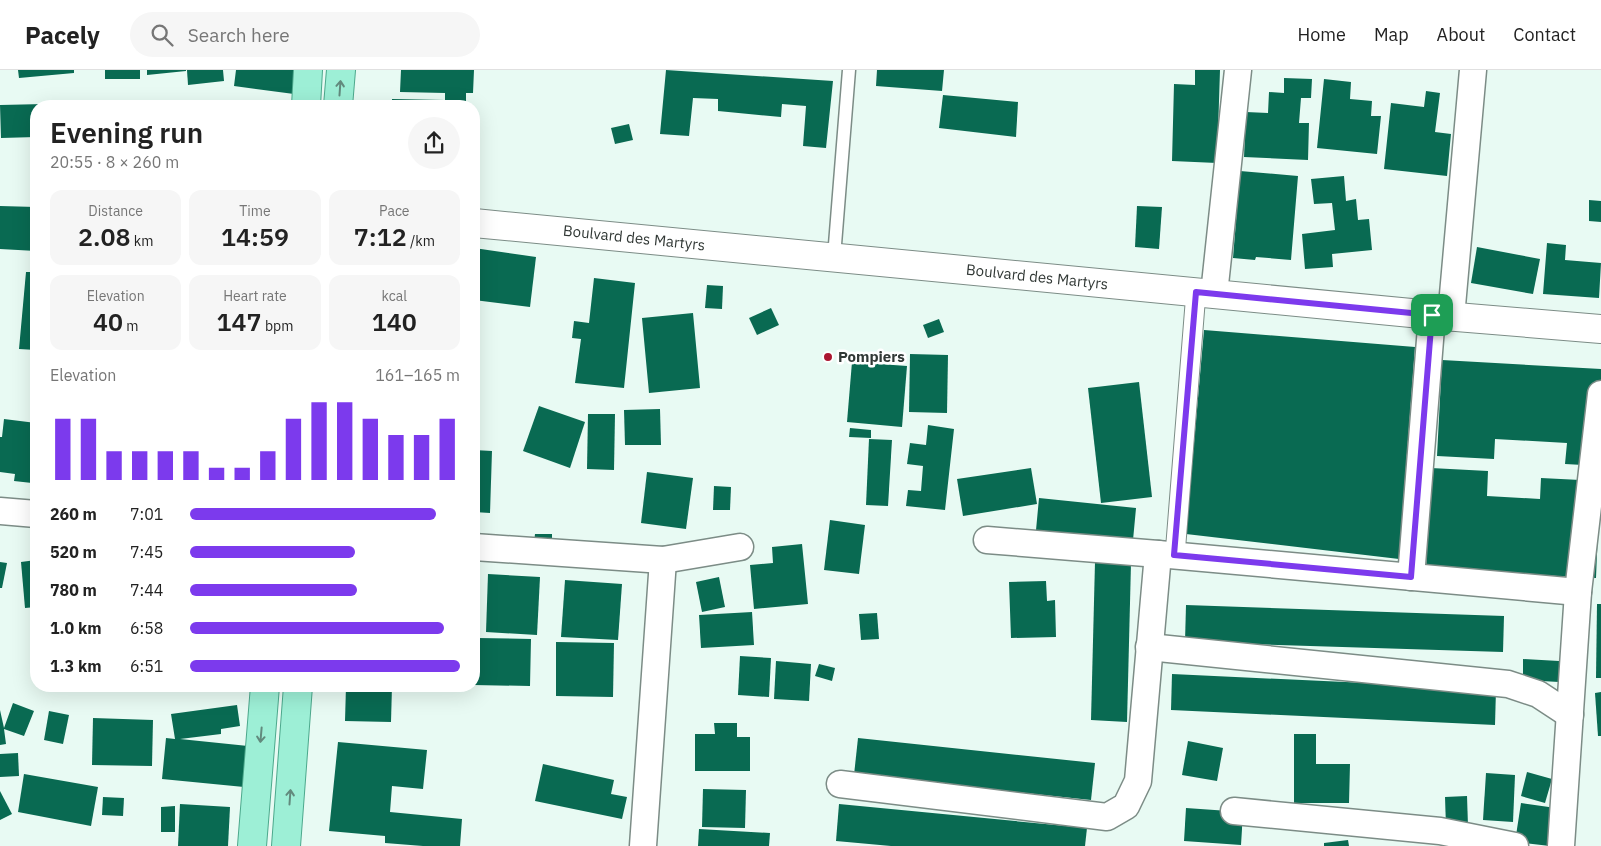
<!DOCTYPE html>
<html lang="en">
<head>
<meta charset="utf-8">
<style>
  :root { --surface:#fff; --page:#f6f6f6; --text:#222; --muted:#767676; --line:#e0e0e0; --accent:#7c3aed }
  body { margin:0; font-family:"IBM Plex Sans",sans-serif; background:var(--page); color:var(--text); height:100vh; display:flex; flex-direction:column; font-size:19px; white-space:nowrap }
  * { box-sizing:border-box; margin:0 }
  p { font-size:16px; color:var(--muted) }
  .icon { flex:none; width:28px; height:28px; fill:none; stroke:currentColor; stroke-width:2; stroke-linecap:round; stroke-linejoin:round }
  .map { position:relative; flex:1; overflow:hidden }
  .details { position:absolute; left:30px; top:30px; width:450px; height:592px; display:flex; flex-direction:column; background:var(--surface); border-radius:20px; box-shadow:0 5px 20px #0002 }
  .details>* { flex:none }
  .pin { position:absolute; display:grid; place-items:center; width:42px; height:42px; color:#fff; margin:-21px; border-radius:10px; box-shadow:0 2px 8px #0006 }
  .round { display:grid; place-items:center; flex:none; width:52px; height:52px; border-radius:26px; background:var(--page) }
  .summary { display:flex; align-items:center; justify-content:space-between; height:85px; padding:0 20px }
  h1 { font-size:28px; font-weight:600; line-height:38px }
  .stats { display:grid; grid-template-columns:repeat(3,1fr); gap:8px; height:85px; padding:5px 20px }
  .stats div { display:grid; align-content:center; border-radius:12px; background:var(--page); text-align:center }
  .stats b { font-size:25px; font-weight:600 }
  .stats small { font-size:14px; font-weight:400 }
  .stats p { font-size:14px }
  .chart { height:140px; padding:10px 20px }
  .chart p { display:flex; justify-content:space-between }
  .chart svg { width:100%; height:90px; margin-top:5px; stroke:var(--accent); stroke-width:6 }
  ul { padding:0 20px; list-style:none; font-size:16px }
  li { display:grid; grid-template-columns:80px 60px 1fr; align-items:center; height:38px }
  li i { height:12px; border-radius:6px; background:var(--accent) }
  header { display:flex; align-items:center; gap:30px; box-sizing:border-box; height:70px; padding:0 25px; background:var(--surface); border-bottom:1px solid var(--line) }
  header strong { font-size:24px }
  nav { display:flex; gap:28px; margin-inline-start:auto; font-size:18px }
  .search { width:350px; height:45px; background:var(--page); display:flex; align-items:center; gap:12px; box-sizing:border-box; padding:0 18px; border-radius:28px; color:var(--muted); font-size:19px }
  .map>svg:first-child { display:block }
  .building { fill:#096a52 }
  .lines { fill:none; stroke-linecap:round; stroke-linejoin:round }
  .service-casing { stroke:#7c8c86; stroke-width:15 }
  .pedestrian-casing { stroke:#7c8c86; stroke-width:21 }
  .minor-casing { stroke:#7c8c86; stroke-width:29 }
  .tertiary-casing { stroke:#7c8c86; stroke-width:30 }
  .primary-casing { stroke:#4ca88c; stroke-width:30 }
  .service { stroke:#fff; stroke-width:12 }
  .pedestrian { stroke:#fff; stroke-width:19 }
  .minor { stroke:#fff; stroke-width:26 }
  .tertiary { stroke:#fff; stroke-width:28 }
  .primary { stroke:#9defd6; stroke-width:28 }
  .oneway { stroke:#628a7d }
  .route-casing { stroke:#fff; stroke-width:10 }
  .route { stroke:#7c3aed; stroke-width:6 }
  .poi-dot { fill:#ab1630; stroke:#fff; stroke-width:2 }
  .labels { text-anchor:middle; stroke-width:5; stroke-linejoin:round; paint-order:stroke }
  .street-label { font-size:15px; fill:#313835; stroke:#fff }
  .poi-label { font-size:15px; font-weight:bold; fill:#313835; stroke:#fff; text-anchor:start }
</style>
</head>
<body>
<header>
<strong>Pacely</strong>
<div class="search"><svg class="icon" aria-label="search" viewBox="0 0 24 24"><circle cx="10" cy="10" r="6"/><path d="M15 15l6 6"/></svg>Search here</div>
<nav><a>Home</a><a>Map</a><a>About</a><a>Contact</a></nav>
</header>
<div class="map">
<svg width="1601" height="776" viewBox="0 0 1601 776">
  <rect width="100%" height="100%" fill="#e8faf3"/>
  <g class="building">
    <polygon points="18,0 74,0 74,3 19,8"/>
    <rect x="105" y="0" width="35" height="9"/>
    <polygon points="147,0 186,0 186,1 147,5"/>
    <polygon points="187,0 223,0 224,11 188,15"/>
    <polygon points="236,0 297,0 294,24 234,16"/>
    <polygon points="401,0 474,0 473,23 466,23 466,36 392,36 392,29 445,30 445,23 400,22"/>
    <polygon points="666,0 833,11 826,78 803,76 806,36 782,34 781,47 718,41 718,29 693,28 689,66 660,64"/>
    <polygon points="877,0 944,0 942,21 876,16"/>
    <polygon points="1195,0 1220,0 1217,93 1172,91 1174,14 1195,15"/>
    <polygon points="1284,8 1312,9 1311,28 1301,28 1299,53 1309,53 1308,90 1244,87 1246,42 1268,43 1269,22 1284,23"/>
    <polygon points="1324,9 1351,12 1350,29 1372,31 1371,46 1381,46 1377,84 1317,78"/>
    <polygon points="1426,21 1440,23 1435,62 1451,64 1447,106 1384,99 1391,33 1424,37"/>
    <polygon points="943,25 1018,32 1016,67 939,58"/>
    <polygon points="107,30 201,35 201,36 106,36"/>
    <polygon points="89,33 89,36 36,36 36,67 1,68 0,35"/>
    <polygon points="629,54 633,70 615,74 611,58"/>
    <polygon points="1240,101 1298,106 1291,190 1256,187 1255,190 1233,188"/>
    <polygon points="1344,106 1346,131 1356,129 1358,150 1369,149 1372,180 1332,184 1333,197 1305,199 1302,164 1335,160 1332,133 1314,134 1311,109"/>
    <polygon points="1589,130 1601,131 1601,152 1589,151"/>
    <polygon points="0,136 36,137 36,181 0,179"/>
    <polygon points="1137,136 1162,137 1159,179 1135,177"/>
    <polygon points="1547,173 1566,175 1565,190 1601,193 1599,228 1543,224"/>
    <polygon points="1477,177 1540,189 1533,224 1471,213"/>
    <polygon points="474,178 536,187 530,237 474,230"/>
    <polygon points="26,202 36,202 36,280 19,279"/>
    <polygon points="594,208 635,213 624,318 575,313 581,269 572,268 574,251 589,253"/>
    <polygon points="707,215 723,216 722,239 705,238"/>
    <polygon points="771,238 779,255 757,265 749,248"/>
    <polygon points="693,243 700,318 649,323 642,248"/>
    <polygon points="939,249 944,262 928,268 923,255"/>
    <polygon points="1204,260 1415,277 1399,489 1186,464"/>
    <polygon points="910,284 948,285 947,343 909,342"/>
    <polygon points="1442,290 1601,299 1601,396 1565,394 1567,373 1495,369 1494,389 1437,386"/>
    <polygon points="852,292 907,296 902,357 847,352"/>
    <polygon points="1139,312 1152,427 1101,433 1088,318"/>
    <polygon points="539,336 585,352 570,398 523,381"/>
    <polygon points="660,339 661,375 625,375 624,340"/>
    <polygon points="588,344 615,344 614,400 587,399"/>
    <polygon points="4,349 36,353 36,382 32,413 14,411 15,404 0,402 0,367 2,367"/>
    <polygon points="928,355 954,359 945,440 906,436 908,420 921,421 923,396 907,394 910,373 926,375"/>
    <polygon points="850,358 871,360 871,368 849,367"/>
    <polygon points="869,369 892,370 888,436 866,435"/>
    <polygon points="474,380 492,381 490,443 474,442"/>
    <polygon points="1031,398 1037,434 963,446 957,409"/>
    <polygon points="1431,398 1488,401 1487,426 1540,429 1541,408 1600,411 1596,508 1426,499"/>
    <polygon points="647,402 693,408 686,459 641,453"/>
    <polygon points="714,416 731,417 730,440 713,440"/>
    <polygon points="1039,428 1136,438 1133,470 1036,460"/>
    <polygon points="830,450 865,455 859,504 824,500"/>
    <polygon points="535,464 552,464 552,474 534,473"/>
    <polygon points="802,474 808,534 754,539 750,495 773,493 772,477"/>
    <polygon points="36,490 36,537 25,538 21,492"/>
    <polygon points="0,492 7,493 2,518 0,518"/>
    <polygon points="1095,492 1131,493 1127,652 1091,650"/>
    <polygon points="488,504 540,507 537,565 486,562"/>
    <polygon points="719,507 725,537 702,542 696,512"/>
    <polygon points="565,510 622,514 618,570 561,567"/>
    <polygon points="1046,511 1047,531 1055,530 1056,567 1011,568 1009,512"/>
    <polygon points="1597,534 1601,534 1601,608 1596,608"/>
    <polygon points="1186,535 1504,546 1503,582 1185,572"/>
    <polygon points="752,542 754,575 701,578 699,545"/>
    <polygon points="877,543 879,569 861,570 859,544"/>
    <polygon points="477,568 531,569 530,616 474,615 474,591 477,591"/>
    <polygon points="556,572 614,573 613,627 556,626"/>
    <polygon points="740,586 771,588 769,627 738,625"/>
    <polygon points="1523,589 1559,591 1559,612 1523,610"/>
    <polygon points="776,591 811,594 809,631 774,629"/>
    <polygon points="819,594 835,598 832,611 815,606"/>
    <polygon points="1172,604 1496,619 1495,655 1171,640"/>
    <polygon points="346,616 392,616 391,652 345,651"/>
    <polygon points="1601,622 1601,666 1598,666 1595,623"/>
    <polygon points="13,633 34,641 24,666 4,659 6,674 0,675 0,640 4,658"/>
    <polygon points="237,635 240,656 221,659 221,664 180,669 248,676 244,717 162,709 166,668 175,669 171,644"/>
    <polygon points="49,641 69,645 63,674 44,670"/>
    <polygon points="93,648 153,650 152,696 92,695"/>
    <polygon points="714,653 737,653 737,667 750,667 750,701 695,701 695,664 715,664"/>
    <polygon points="1294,664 1316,664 1316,694 1350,694 1349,733 1294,733"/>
    <polygon points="858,668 1095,693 1091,730 854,705"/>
    <polygon points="1188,671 1223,678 1217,711 1182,705"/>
    <polygon points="338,672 427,680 423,719 392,716 390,742 462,749 460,776 423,776 385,773 385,766 329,761"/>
    <polygon points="18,683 19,706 0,707 0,684"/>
    <polygon points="543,694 614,710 611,724 627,727 622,749 535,731"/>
    <polygon points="1527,702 1552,709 1545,733 1521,726"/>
    <polygon points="1486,703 1515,705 1513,752 1483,750"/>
    <polygon points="24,704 98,717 91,756 18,742"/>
    <polygon points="703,719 746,720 745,758 702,757"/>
    <polygon points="0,721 12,744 0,750"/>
    <polygon points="1467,726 1468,756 1446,757 1445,727"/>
    <polygon points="103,727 124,728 123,746 102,745"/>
    <polygon points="1521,733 1556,738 1550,776 1515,772"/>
    <polygon points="180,734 230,737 228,776 178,776"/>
    <polygon points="839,734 1087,758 1085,776 891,776 836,771"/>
    <polygon points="175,736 175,762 161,762 161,737"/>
    <polygon points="1186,738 1243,742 1241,775 1184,771"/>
    <polygon points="699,759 770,763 769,776 698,776"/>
    <polygon points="1348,770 1349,776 1324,776 1324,773"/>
  </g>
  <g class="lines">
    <g class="service-casing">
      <polyline id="service" points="834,187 849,0"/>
    </g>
    <g class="pedestrian-casing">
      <polyline id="pedestrian" points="1175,485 1196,222"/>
    </g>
    <g class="minor-casing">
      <g id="minor">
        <polyline points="1214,224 1238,0"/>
        <polyline points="1451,247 1473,0"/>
        <polyline points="0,441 36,444"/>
        <polyline points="987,470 1158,484 1578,522"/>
        <polyline points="474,477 663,490 740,477"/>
        <polyline points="1411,507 1432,245"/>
        <polyline points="1149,577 1508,614 1538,624 1570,645"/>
        <polyline points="840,714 1107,747 1126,736 1138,711 1158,484"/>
        <polyline points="1234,741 1440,761 1515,776"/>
        <polyline points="643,776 663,490"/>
        <polyline points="1561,776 1578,522 1601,324"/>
      </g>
    </g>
    <g class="tertiary-casing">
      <polyline id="tertiary" points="474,153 1432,245 1601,259"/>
    </g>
    <g class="primary-casing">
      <g id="primary">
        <polyline points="306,36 308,0"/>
        <polyline points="338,36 341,0"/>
        <polyline points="252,776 265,616"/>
        <polyline points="286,776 298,616"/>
      </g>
    </g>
    <use href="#service" class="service"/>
    <use href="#pedestrian" class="pedestrian"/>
    <use href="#minor" class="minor"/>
    <use href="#tertiary" class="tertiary"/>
    <use href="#primary" class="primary"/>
  </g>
  <defs><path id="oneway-shaft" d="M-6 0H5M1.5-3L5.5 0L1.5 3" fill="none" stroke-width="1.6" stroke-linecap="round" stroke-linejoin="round" transform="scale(1.25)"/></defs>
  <g class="oneway">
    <use href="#oneway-shaft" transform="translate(340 18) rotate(-86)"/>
    <use href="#oneway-shaft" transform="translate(261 665) rotate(95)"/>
    <use href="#oneway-shaft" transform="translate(290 727) rotate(-86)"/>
  </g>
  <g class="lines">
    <g class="route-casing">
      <polygon id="route" points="1196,222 1432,245 1411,507 1174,485"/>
    </g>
    <use href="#route" class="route"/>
  </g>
  <circle class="poi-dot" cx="828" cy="287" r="5"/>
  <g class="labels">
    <g class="street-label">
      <text transform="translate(634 168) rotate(6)" y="5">Boulvard des Martyrs</text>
      <text transform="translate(1037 207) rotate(6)" y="5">Boulvard des Martyrs</text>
    </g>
    <g class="poi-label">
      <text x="838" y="292">Pompiers</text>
    </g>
  </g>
</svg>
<div class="pin" style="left:1432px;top:245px;background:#1e9e55"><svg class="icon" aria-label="arrive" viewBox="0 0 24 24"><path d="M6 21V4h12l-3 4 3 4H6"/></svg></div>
<section class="details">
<div class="summary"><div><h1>Evening run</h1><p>20:55 · 8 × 260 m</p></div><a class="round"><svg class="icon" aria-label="share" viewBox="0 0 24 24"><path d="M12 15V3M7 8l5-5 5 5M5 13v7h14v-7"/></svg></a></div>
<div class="stats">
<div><p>Distance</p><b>2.08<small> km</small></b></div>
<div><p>Time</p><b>14:59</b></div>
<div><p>Pace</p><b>7:12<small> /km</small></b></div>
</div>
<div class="stats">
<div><p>Elevation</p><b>40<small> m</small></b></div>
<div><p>Heart rate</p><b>147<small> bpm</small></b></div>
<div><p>kcal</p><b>140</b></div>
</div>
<div class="chart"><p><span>Elevation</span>161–165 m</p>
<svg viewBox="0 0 160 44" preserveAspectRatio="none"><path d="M5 44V14M15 44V14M25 44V30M35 44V30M45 44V30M55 44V30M65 44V38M75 44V38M85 44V30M95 44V14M105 44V6M115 44V6M125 44V14M135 44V22M145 44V22M155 44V14"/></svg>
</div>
<ul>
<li><b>260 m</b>7:01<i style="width:91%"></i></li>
<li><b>520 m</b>7:45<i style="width:61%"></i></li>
<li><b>780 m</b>7:44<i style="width:62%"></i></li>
<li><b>1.0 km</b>6:58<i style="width:94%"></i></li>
<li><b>1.3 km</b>6:51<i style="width:100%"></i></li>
</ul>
</section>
</div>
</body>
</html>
